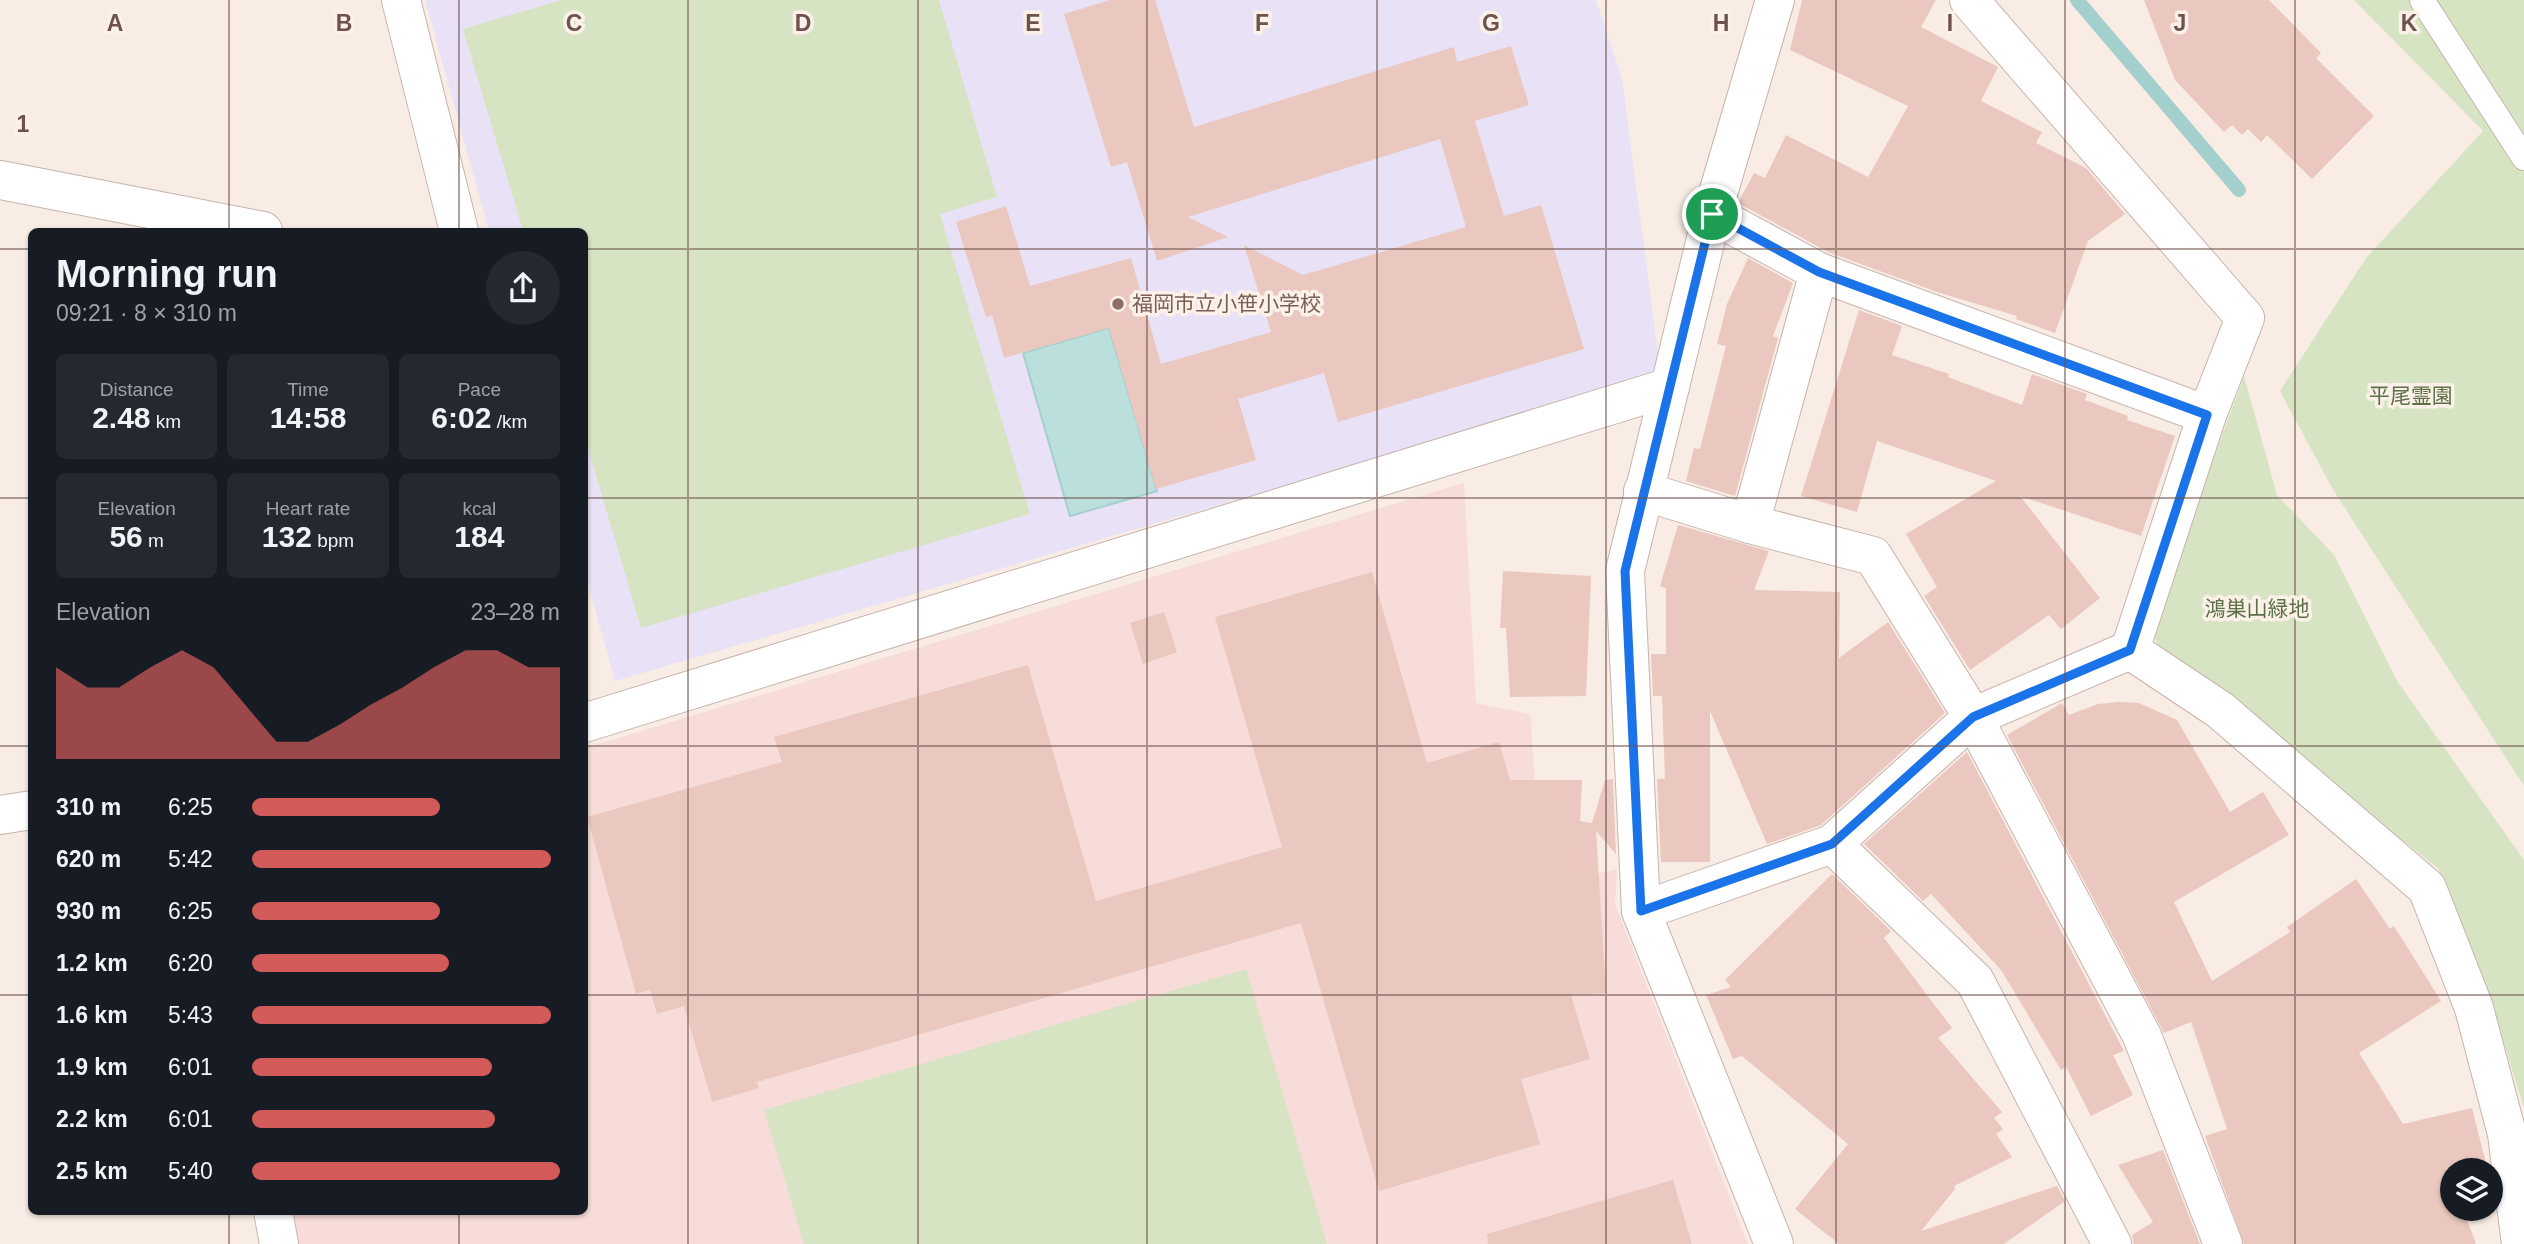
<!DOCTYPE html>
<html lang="en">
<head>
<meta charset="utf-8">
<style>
  :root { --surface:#171b24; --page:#242831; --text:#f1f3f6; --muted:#9ea1a6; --accent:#d25b59 }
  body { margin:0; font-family:Arial,"Noto Sans JP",sans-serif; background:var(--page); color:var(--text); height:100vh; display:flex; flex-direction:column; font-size:26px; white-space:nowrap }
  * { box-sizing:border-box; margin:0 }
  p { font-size:23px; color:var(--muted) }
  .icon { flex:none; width:38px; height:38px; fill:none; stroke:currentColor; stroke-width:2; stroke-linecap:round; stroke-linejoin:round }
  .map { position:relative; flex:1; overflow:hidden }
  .panel { position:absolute; left:28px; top:228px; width:560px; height:987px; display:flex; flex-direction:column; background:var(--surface); border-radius:10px; box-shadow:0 2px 5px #0004 }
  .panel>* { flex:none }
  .fabs { position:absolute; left:2440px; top:1158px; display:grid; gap:14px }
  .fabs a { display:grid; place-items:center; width:63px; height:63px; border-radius:50%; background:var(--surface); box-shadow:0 2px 5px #0004; font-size:35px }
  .pin { position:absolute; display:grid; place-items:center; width:60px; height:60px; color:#fff; margin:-30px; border:4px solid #fff; border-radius:50%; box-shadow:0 2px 7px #0007 }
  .round { display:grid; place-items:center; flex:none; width:74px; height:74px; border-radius:37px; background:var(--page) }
  .overview { display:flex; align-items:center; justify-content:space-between; height:119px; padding:0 28px }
  h1 { font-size:38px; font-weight:700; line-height:52px }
  .stats { display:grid; grid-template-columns:repeat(3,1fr); gap:10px; height:119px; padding:7px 28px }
  .stats div { display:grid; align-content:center; border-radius:10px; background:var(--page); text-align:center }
  .stats b { font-size:30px; font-weight:700 }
  .stats small { font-size:19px; font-weight:400 }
  .stats p { font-size:19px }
  .chart { height:196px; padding:14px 28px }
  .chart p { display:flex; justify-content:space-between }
  .chart svg { width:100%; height:126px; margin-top:7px; fill:var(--accent); opacity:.7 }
  ul { padding:0 28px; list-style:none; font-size:23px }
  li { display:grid; grid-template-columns:112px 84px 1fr; align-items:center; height:52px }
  li i { height:18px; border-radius:9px; background:var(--accent) }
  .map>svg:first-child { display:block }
  .commercial { fill:#f7dcd9 }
  .education { fill:#e9e1f5 }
  .green { fill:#d7e4c4 }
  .water { fill:#bbdfdd; stroke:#a3cfcd; stroke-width:2 }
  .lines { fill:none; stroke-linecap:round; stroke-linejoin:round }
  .stream { stroke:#a3cfcd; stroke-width:14 }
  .building { fill:#eac8bf }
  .service-casing { stroke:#c7b3ac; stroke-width:26 }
  .minor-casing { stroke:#c7b3ac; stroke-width:40 }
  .service { stroke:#fff; stroke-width:24 }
  .minor { stroke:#fff; stroke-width:38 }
  .route-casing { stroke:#fff; stroke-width:14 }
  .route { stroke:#1a73e8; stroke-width:9 }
  .grid { fill:none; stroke:#6d524d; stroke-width:2; stroke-opacity:0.55 }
  .education-dot { fill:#8d6e63; stroke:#fcf1e9; stroke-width:2.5 }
  .labels { text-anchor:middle; stroke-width:7; stroke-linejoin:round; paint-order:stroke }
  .education-label { font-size:21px; fill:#785e54; stroke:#fcf1e9; text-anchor:start }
  .park-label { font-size:21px; fill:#5c7147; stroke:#fcf1e9 }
  .grid-label { font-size:23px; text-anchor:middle; font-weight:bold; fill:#6d524d; stroke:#fcf1e9; stroke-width:7; stroke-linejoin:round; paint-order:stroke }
</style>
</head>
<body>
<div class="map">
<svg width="2524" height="1244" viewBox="0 0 2524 1244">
  <rect width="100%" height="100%" fill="#f8ece4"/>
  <polygon class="commercial" points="1464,483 1476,703 1530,714 1543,887 1617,869 1615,904 1748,1244 296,1244 291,1211 584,1211 585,748"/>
  <polygon class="education" points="425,0 1596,0 1622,79 1661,376 615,681 585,573 584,231 489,231"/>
  <g class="green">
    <polygon points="561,0 939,0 997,197 940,214 1030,514 641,628 585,438 584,231 523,231 463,29"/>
    <polygon points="2354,0 2524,0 2524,786 2332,488 2280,391 2366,258 2483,131"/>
    <polygon points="2244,376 2277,495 2334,555 2397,681 2524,860 2524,1108 2490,998 2438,868 2159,652 2152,625"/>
    <polygon points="1246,969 1327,1244 804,1244 764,1110"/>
  </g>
  <polygon class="water" points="1109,328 1157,491 1070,516 1023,353"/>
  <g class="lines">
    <polyline class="stream" points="2077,0 2239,190"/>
  </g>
  <g class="building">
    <polygon points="1110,0 1155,0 1194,127 1454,47 1457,62 1511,46 1529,105 1475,121 1504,216 1541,205 1584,349 1338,422 1324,373 1238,399 1256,460 1156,489 1109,328 1004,358 992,315 986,317 956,222 1006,206 1030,286 1131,258 1161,364 1271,332 1244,245 1303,275 1466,227 1440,139 1188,217 1228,237 1157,261 1127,162 1111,167 1064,14"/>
    <polygon points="1802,0 1936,0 1921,27 1998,67 1981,101 2042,132 2036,143 2086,168 2125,214 2088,241 2055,333 2016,319 2017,316 1937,292 1828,252 1738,203 1754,173 1765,178 1786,135 1868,177 1908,106 1790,50"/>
    <polygon points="2144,0 2269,0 2321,53 2316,58 2374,116 2312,179 2267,135 2261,142 2248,129 2242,135 2232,125 2224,132 2175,80"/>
    <polygon points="1748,258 1793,283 1773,336 1778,338 1735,496 1686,481 1694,448 1700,449 1726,346 1717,344 1727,304"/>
    <polygon points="1859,310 1902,326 1892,355 1949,374 1948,377 2022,405 2032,374 2087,394 2085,400 2128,416 2127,420 2175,436 2141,536 2020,496 2100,598 2061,629 2049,615 1970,670 1924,596 1937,587 1906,534 1996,481 1877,441 1857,512 1801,496"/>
    <polygon points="1678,525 1769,551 1754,590 1840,592 1839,658 1888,622 1945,713 1821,825 1767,844 1710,711 1710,862 1661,862 1657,779 1665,779 1662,696 1653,696 1651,654 1666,654 1666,588 1660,586"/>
    <polygon points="1503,571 1591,576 1586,696 1510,697 1506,628 1500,628"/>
    <polygon points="1372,572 1427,763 1499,742 1510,780 1582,780 1580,821 1592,823 1605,780 1613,779 1616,854 1596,831 1606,993 1571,995 1590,1059 1521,1079 1540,1144 1379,1191 1301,923 757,1082 759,1088 712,1102 684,1006 657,1014 650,990 636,994 587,817 782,762 774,737 1028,665 1096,901 1282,847 1215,617"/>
    <polygon points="1164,612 1177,652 1143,664 1130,623"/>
    <polygon points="2119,702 2139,703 2177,720 2230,812 2263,792 2289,835 2174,902 2212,981 2290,932 2287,927 2356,879 2390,929 2394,926 2441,1001 2359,1053 2403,1124 2472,1108 2488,1171 2450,1171 2452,1209 2463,1209 2476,1244 2244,1244 2205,1136 2227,1129 2191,1022 2164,1033 2007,735 2062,703 2069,715 2098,704"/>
    <polygon points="1967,752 2124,1051 2113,1055 2133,1095 2091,1116 2066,1067 2061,1070 2001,970 1931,894 1923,901 1864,844"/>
    <polygon points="1832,874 1891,931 1884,938 1952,1028 1938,1038 2002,1112 1994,1118 2003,1129 1996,1134 2012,1157 1954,1186 1955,1189 1921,1231 2057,1186 2065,1201 2004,1244 1839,1244 1795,1209 1848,1144 1742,1056 1733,1059 1706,995 1731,987 1725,980"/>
    <polygon points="2163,1150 2200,1244 2134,1244 2132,1235 2153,1222 2118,1165"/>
    <polygon points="1673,1180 1692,1244 1488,1244 1487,1234"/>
  </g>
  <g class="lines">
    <g class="service-casing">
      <polyline id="service" points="2422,0 2524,158"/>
    </g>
    <g class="minor-casing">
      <g id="minor">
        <polyline points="401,0 459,231"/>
        <polyline points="1969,0 2245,318 2207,415 2130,650 2220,710 2427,888 2474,1008 2507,1134 2521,1244"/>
        <polyline points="0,180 263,231"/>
        <polyline points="1712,214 1819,272 2207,415"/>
        <polyline points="1643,491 1750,524 1873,556 1973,717 2142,1036 2223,1244"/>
        <polyline points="1750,524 1819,272"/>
        <polyline points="584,723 1670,387"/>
        <polyline points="0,815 32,810"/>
        <polyline points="1832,844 1975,981 2112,1244"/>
        <polyline points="1641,911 1832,844 1973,717 2130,650"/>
        <polyline points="273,1211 279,1244"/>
        <polyline points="1774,1244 1641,911 1625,571 1712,214 1775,0"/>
      </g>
    </g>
    <use href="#service" class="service"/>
    <use href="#minor" class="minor"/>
  </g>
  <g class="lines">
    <g class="route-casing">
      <polygon id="route" points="1712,214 1819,272 2207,415 2130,650 1973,717 1832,844 1641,911 1625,571"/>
    </g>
    <use href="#route" class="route"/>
  </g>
  <path class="grid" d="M229,0V231M459,0V231M688,0V1244M918,0V1244M1147,0V1244M1377,0V1244M1606,0V1244M1836,0V1244M2065,0V1244M2295,0V1244M0,249H32M584,249H2524M0,498H32M584,498H2524M0,746H32M584,746H2524M0,995H32M584,995H2524M229,1211V1244M459,1211V1244"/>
  <circle class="education-dot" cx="1118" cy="304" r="7"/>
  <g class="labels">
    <g class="education-label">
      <text x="1132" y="311">福岡市立小笹小学校</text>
    </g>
    <g class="park-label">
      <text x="2411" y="403">平尾霊園</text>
      <text x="2257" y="616">鴻巣山緑地</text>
    </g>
  </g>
  <g class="grid-label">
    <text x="115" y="31">A</text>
    <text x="344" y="31">B</text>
    <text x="574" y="31">C</text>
    <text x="803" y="31">D</text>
    <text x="1033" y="31">E</text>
    <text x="1262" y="31">F</text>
    <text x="1491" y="31">G</text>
    <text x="1721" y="31">H</text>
    <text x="1950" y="31">I</text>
    <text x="2180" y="31">J</text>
    <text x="2409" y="31">K</text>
    <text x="23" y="132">1</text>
  </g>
</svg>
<div class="fabs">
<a><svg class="icon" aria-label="layers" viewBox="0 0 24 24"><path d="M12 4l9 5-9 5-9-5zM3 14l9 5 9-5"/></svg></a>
</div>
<div class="pin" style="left:1712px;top:214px;background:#1e9e55"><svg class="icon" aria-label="arrive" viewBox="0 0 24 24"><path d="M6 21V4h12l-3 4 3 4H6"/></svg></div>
<section class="panel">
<div class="overview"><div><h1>Morning run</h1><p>09:21 · 8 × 310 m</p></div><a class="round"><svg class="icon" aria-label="share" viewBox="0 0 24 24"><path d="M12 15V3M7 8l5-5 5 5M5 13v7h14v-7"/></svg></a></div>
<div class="stats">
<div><p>Distance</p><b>2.48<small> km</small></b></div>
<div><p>Time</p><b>14:58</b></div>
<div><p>Pace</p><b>6:02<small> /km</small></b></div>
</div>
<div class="stats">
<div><p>Elevation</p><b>56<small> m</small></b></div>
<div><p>Heart rate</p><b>132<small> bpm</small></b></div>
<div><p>kcal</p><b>184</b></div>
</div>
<div class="chart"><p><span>Elevation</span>23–28 m</p>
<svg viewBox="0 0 160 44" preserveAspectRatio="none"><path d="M0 44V12L10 19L20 19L30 12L40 6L50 12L60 25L70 38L80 38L90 32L100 25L110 19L120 12L130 6L140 6L150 12L160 12V44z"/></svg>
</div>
<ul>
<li><b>310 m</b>6:25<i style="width:61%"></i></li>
<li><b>620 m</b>5:42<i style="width:97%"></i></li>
<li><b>930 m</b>6:25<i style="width:61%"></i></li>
<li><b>1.2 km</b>6:20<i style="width:64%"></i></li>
<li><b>1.6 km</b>5:43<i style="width:97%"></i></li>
<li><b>1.9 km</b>6:01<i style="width:78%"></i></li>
<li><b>2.2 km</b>6:01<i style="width:79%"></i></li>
<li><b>2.5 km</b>5:40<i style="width:100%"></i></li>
</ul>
</section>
</div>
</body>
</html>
